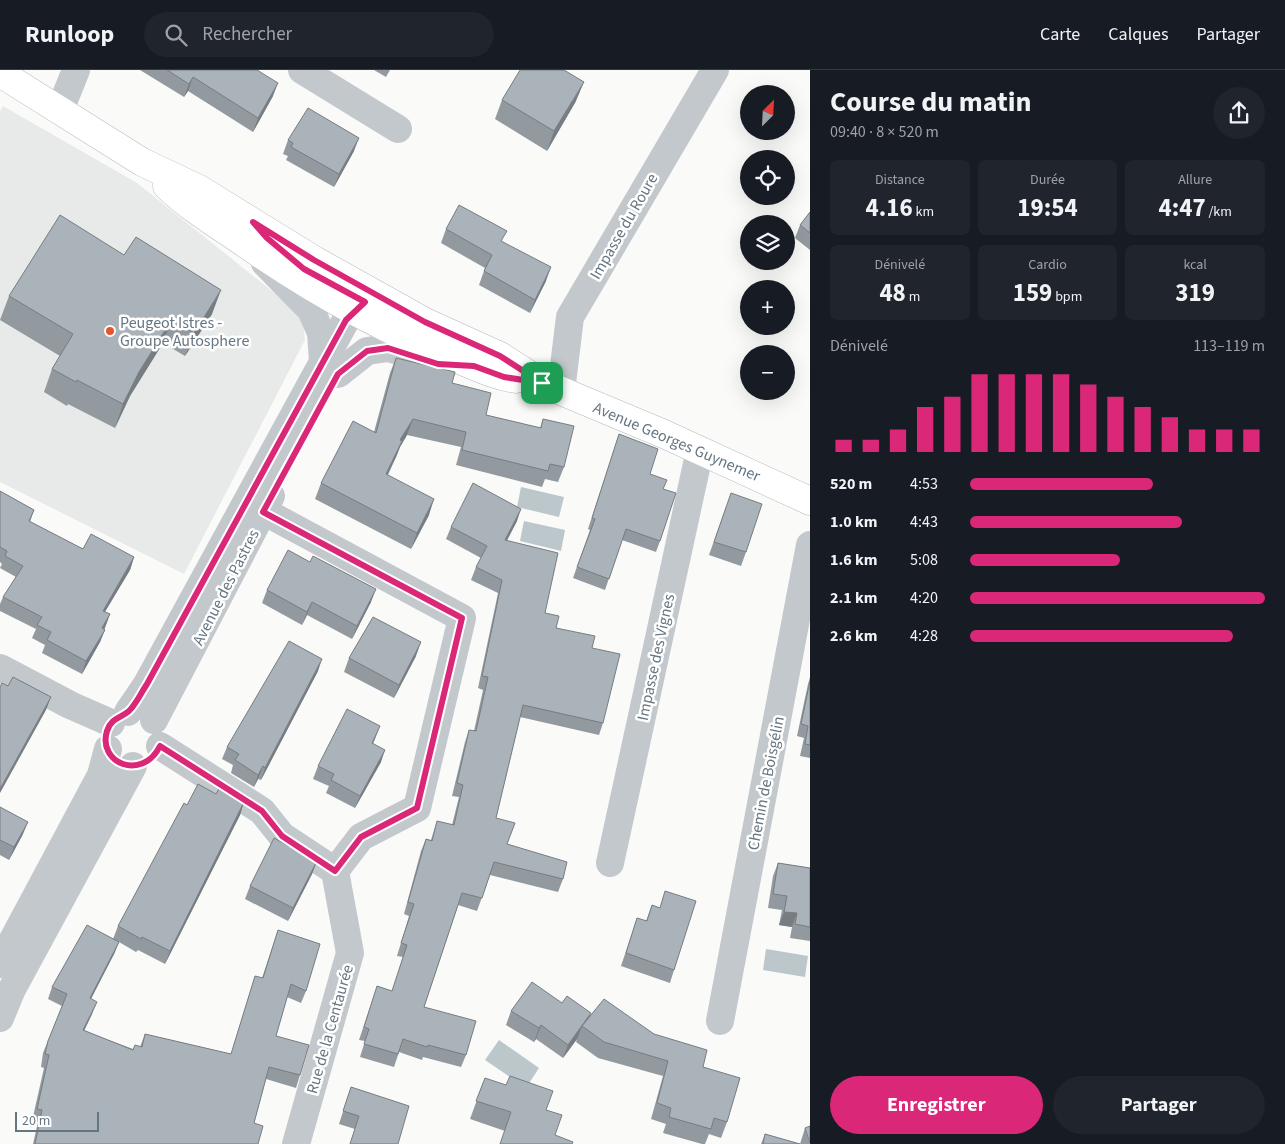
<!DOCTYPE html>
<html lang="fr">
<head>
<meta charset="utf-8">
<style>
  :root { --surface:#171b24; --page:#20242c; --text:#f1f3f6; --muted:#9ea1a6; --line:#363941; --accent:#db2777 }
  body { margin:0; font-family:"Source Sans 3",sans-serif; background:var(--page); color:var(--text); height:100vh; display:flex; flex-direction:column; font-size:19px; white-space:nowrap }
  * { box-sizing:border-box; margin:0 }
  p { font-size:16px; color:var(--muted) }
  .icon { flex:none; width:28px; height:28px; fill:none; stroke:currentColor; stroke-width:2; stroke-linecap:round; stroke-linejoin:round }
  .map { position:relative; flex:1; overflow:hidden }
  .panel { display:flex; flex-direction:column; background:var(--surface); width:475px }
  .panel>* { flex:none }
  .needle { width:32px; rotate:24deg }
  .controls { position:absolute; left:740px; top:15px; display:grid; gap:10px }
  .controls a { display:grid; place-items:center; width:55px; height:55px; border-radius:50%; background:var(--surface); box-shadow:0 5px 20px #0002; font-size:25px }
  .scale { position:absolute; left:15px; bottom:12px; width:84px; box-sizing:border-box; padding-left:5px; border:2px solid #657683; border-top:0; font-size:14px; line-height:18px; white-space:nowrap; color:#657683; -webkit-text-stroke:4px #fff; paint-order:stroke }
  .pin { position:absolute; display:grid; place-items:center; width:42px; height:42px; color:#fff; margin:-21px; border-radius:10px; box-shadow:0 2px 8px #0006 }
  .round { display:grid; place-items:center; flex:none; width:52px; height:52px; border-radius:26px; background:var(--page) }
  .overview { display:flex; align-items:center; justify-content:space-between; height:85px; padding:0 20px }
  h1 { font-size:28px; font-weight:700; line-height:38px }
  .metrics { display:grid; grid-template-columns:repeat(3,1fr); gap:8px; height:85px; padding:5px 20px }
  .metrics div { display:grid; align-content:center; border-radius:8px; background:var(--page); text-align:center }
  .metrics b { font-size:25px; font-weight:700 }
  .metrics small { font-size:14px; font-weight:400 }
  .metrics p { font-size:14px }
  .chart { height:140px; padding:10px 20px }
  .chart p { display:flex; justify-content:space-between }
  .chart svg { width:100%; height:90px; margin-top:5px; stroke:var(--accent); stroke-width:6 }
  .action { display:flex; gap:10px; margin-top:auto; padding:10px 20px }
  .action a { flex:1; height:58px; border-radius:30px; background:var(--accent); color:#fff; font-size:20px; font-weight:700; line-height:58px; text-align:center }
  .action a+a { background:var(--page); color:var(--text) }
  ul { padding:0 20px; list-style:none; font-size:16px }
  li { display:grid; grid-template-columns:80px 60px 1fr; align-items:center; height:38px }
  li i { height:12px; border-radius:6px; background:var(--accent) }
  header { display:flex; align-items:center; gap:30px; box-sizing:border-box; height:70px; padding:0 25px; background:var(--surface); border-bottom:1px solid var(--line) }
  header strong { font-size:24px }
  nav { display:flex; gap:28px; margin-inline-start:auto; font-size:18px }
  .search { width:350px; height:45px; background:var(--page); display:flex; align-items:center; gap:12px; box-sizing:border-box; padding:0 18px; border-radius:28px; color:var(--muted); font-size:19px }
  main { display:flex; flex:1; min-height:0 }
  .map>svg:first-child { display:block }
  .built { fill:#e8e9e9 }
  .water { fill:#bbc7cb }
  .lines { fill:none; stroke-linecap:round; stroke-linejoin:round }
  .major-casing { stroke:#b5babe; stroke-width:29 }
  .minor { stroke:#c3c8cc; stroke-width:28 }
  .major { stroke:#fff; stroke-width:28 }
  .wall { fill:#929a9f }
  .shaded-wall { fill:#777d82 }
  .building { fill:#aab3b9; stroke:#777d82 }
  .route-casing { stroke:#fff; stroke-width:10 }
  .route { stroke:#db2777; stroke-width:6 }
  .poi-dot { fill:#e4572e; stroke:#fff; stroke-width:2 }
  .labels { text-anchor:middle; stroke-width:5; stroke-linejoin:round; paint-order:stroke }
  .street-label { font-size:16px; fill:#657683; stroke:#fff }
  .poi-label { font-size:16px; fill:#657683; stroke:#fff; text-anchor:start }
</style>
</head>
<body>
<header>
<strong>Runloop</strong>
<div class="search"><svg class="icon" aria-label="search" viewBox="0 0 24 24"><circle cx="10" cy="10" r="6"/><path d="M15 15l6 6"/></svg>Rechercher</div>
<nav><a>Carte</a><a>Calques</a><a>Partager</a></nav>
</header>
<main>
<div class="map">
<svg width="810" height="1074" viewBox="0 0 810 1074">
  <rect width="100%" height="100%" fill="#fafaf8"/>
  <polygon class="built" points="3,36 137,113 302,245 305,270 184,504 0,412 0,42"/>
  <g class="water">
    <polygon points="521,417 564,427 559,447 517,437"/>
    <polygon points="524,451 565,460 561,481 520,471"/>
    <polygon points="766,879 808,886 805,907 763,900"/>
    <polygon points="499,970 539,998 526,1018 485,990"/>
  </g>
  <g class="lines">
    <g class="major-casing">
      <g id="major">
        <polyline points="0,3 142,92 199,119 314,190 425,252 500,286 542,313 664,364 810,431"/>
        <path d="M167,116C189,137 215,153 240,170C307,217 378,258 455,288C475,296 495,306 516,309"/>
      </g>
    </g>
    <g class="minor">
      <polyline points="302,0 398,59"/>
      <polyline points="60,40 76,0"/>
      <polyline points="265,193 311,240 321,263 323,291"/>
      <polyline points="338,304 367,281 388,278 446,294"/>
      <polyline points="561,321 570,247 715,0"/>
      <polyline points="263,441 462,548 417,738 361,767 335,801 350,883 296,1074"/>
      <polyline points="0,598 70,635 111,653"/>
      <polyline points="128,642 147,614 346,250 365,232"/>
      <polyline points="154,650 271,426"/>
      <polyline points="160,676 262,741 282,766 335,801"/>
      <polyline points="610,793 700,380"/>
      <polyline points="0,894 101,705 108,679"/>
      <polyline points="0,948 12,919 133,696"/>
      <polyline points="720,951 810,475"/>
    </g>
    <use href="#major" class="major"/>
  </g>
  <g class="wall">
    <polygon points="140,0 257,0 273,26 253,62 188,21 184,27"/>
    <polygon points="374,0 390,0 386,7"/>
    <polygon points="502,30 576,31 547,81 495,49"/>
    <polygon points="288,70 354,81 334,117 286,90 288,86 283,84"/>
    <polygon points="810,142 810,180 795,168 800,155"/>
    <polygon points="446,159 503,172 546,211 530,243 479,215 485,198 441,173"/>
    <polygon points="9,226 212,244 185,286 163,273 130,326 115,358 68,334 67,336 44,322 52,299 60,286 0,250"/>
    <polygon points="396,288 452,313 486,345 540,358 543,349 564,397 558,412 545,409 542,417 456,395 461,377 407,365 400,377 396,387 388,405 429,445 411,479 315,429 321,413 374,362 390,303"/>
    <polygon points="619,364 650,404 663,419 660,471 656,482 622,470 605,520 573,508 590,460 588,459"/>
    <polygon points="0,421 34,440 30,452 83,479 134,487 130,500 105,542 110,544 100,572 82,604 42,583 45,575 32,568 36,559 0,541 0,534 3,527 16,507 0,498 2,494 0,492"/>
    <polygon points="726,437 746,482 741,496 709,485"/>
    <polygon points="517,451 507,470 545,543 556,558 592,578 603,653 599,665 520,647 496,748 507,774 563,809 558,822 490,805 477,841 458,835 424,937 466,985 461,997 423,987 422,990 399,982 394,997 360,987 365,971 359,970 377,916 392,921 403,887 397,886 409,846 404,844 421,781 426,769 431,770 437,751 452,755 459,727 452,726 465,672 469,660 474,661 483,620 478,618 498,523 471,510 476,497 481,488 446,469 451,457"/>
    <polygon points="310,492 371,532 352,569 307,545 302,555 262,533 267,520"/>
    <polygon points="416,586 394,628 344,602 349,588"/>
    <polygon points="318,601 261,710 258,709 254,717 231,703 233,695 222,689 227,677"/>
    <polygon points="810,607 810,688 800,686 804,668 797,666 808,614"/>
    <polygon points="375,669 373,673 381,692 355,738 326,723 329,716 313,709 318,696"/>
    <polygon points="216,724 244,732 240,745 165,894 138,880 136,882 119,872 114,884 91,929 92,944 84,961 133,979 135,975 140,977 145,964 231,984 255,906 262,908 278,860 306,921 301,933 287,927 276,966 300,1005 296,1018 266,1009 254,1053 258,1074 33,1074 38,1052 32,1051 44,998 41,997 43,983 62,936 48,929 52,917 113,869 118,856 187,735"/>
    <polygon points="0,737 23,764 9,790 0,785"/>
    <polygon points="317,791 312,804 288,851 245,829 250,816"/>
    <polygon points="778,793 810,798 810,871 790,868 792,857 779,855 782,840 768,838 773,806"/>
    <polygon points="665,821 674,900 670,913 621,896 637,848 646,851 652,835 660,838"/>
    <polygon points="562,933 590,946 654,964 703,997 727,1052 721,1068 709,1064 705,1074 702,1074 663,1063 666,1054 651,1049 663,1006 598,988 576,972 577,969 563,988 536,969 534,972 506,955 511,941"/>
    <polygon points="485,1008 546,1040 555,1065 505,1061 470,1049"/>
    <polygon points="351,1017 398,1074 350,1074 355,1059 339,1054"/>
    <polygon points="805,1058 810,1074 761,1074 765,1064 800,1074"/>
  </g>
  <g class="shaded-wall">
    <polygon points="193,7 188,21 184,27 189,14"/>
    <polygon points="584,12 576,31 547,81 554,61"/>
    <polygon points="278,13 273,26 253,62 258,48"/>
    <polygon points="359,68 354,81 334,117 339,104"/>
    <polygon points="551,197 546,211 530,243 535,230"/>
    <polygon points="221,220 212,244 185,286 194,263"/>
    <polygon points="172,249 163,273 130,326 115,358 123,334 139,302"/>
    <polygon points="413,349 407,365 400,377 396,387 380,419 386,404 400,370"/>
    <polygon points="434,429 429,445 411,479 417,463"/>
    <polygon points="521,439 517,451 501,482 505,470"/>
    <polygon points="134,487 130,500 98,553 103,541"/>
    <polygon points="376,519 371,532 352,569 357,556"/>
    <polygon points="312,532 307,545 302,555 307,542"/>
    <polygon points="110,544 105,557 98,571 102,558"/>
    <polygon points="105,560 100,572 82,604 86,591"/>
    <polygon points="421,572 416,586 394,628 399,615"/>
    <polygon points="322,589 318,601 261,710 265,698"/>
    <polygon points="51,627 46,640 0,723 0,719"/>
    <polygon points="380,656 375,669 367,685 372,673"/>
    <polygon points="385,680 381,692 355,738 360,726"/>
    <polygon points="263,696 258,709 254,717 258,705"/>
    <polygon points="244,732 240,745 165,894 170,881"/>
    <polygon points="28,752 23,764 9,790 14,777"/>
    <polygon points="317,791 312,804 288,851 293,838"/>
    <polygon points="784,842 797,843 792,857 779,855"/>
    <polygon points="119,872 114,884 85,940 90,928"/>
    <polygon points="97,932 92,944 78,973 83,960"/>
    <polygon points="591,943 586,956 582,956 577,969 563,988 568,975"/>
    <polygon points="541,955 536,969 534,972 539,958"/>
  </g>
  <g class="building">
    <polygon points="167,0 257,0 278,13 258,48 193,7 189,14"/>
    <polygon points="520,0 564,0 584,12 554,61 502,30"/>
    <polygon points="308,38 359,68 339,104 291,77 293,73 288,70"/>
    <polygon points="459,135 507,161 501,171 551,197 535,230 484,201 492,185 446,159"/>
    <polygon points="810,142 810,163 800,155"/>
    <polygon points="60,145 124,185 136,167 221,220 194,263 172,249 139,302 123,334 77,310 76,312 52,299 73,264 9,226"/>
    <polygon points="396,288 455,302 452,313 491,323 486,345 541,358 543,349 574,356 564,397 550,394 548,401 462,380 466,362 413,349 400,370 402,371 386,404 434,429 417,463 321,413 353,351 376,363"/>
    <polygon points="619,364 658,379 650,404 667,410 663,419 676,423 660,471 626,459 609,509 577,497 595,449 592,448"/>
    <polygon points="473,413 521,439 505,470 558,483 545,543 559,546 556,558 595,566 592,578 620,584 603,653 523,635 496,748 515,753 507,774 567,792 563,809 494,792 482,828 462,823 424,937 476,951 466,985 428,975 427,977 403,969 398,984 364,974 369,959 364,957 377,916 392,921 407,875 401,873 414,834 408,832 426,769 432,771 437,751 454,755 463,715 457,713 469,660 476,661 488,607 482,606 502,510 476,497 487,476 451,457"/>
    <polygon points="0,421 34,440 29,451 83,479 91,464 134,487 103,541 110,544 102,558 105,560 86,591 47,570 51,562 37,555 42,547 3,527 23,496 5,486 7,481 0,477"/>
    <polygon points="731,423 762,434 746,482 714,472"/>
    <polygon points="288,480 310,492 313,486 376,519 357,556 312,532 307,542 267,520"/>
    <polygon points="373,547 421,572 399,615 349,588"/>
    <polygon points="289,571 322,589 265,698 263,696 258,705 235,690 239,684 227,677"/>
    <polygon points="13,607 51,627 0,719 0,617 2,613 8,616"/>
    <polygon points="810,611 810,675 805,674 808,656 801,654"/>
    <polygon points="347,639 380,656 372,673 385,680 360,726 331,710 334,704 318,696"/>
    <polygon points="198,714 216,724 220,717 244,732 170,881 142,867 141,869 118,856 184,733 187,735"/>
    <polygon points="0,737 28,752 14,777 0,770"/>
    <polygon points="274,768 317,791 293,838 250,816"/>
    <polygon points="778,793 810,798 810,857 795,854 797,843 784,842 787,826 773,824"/>
    <polygon points="665,821 696,831 674,900 626,883 637,848 647,851 652,835 660,838"/>
    <polygon points="87,855 119,872 90,928 97,932 83,960 133,980 135,975 142,977 145,964 231,984 255,906 263,908 278,860 320,874 306,921 291,914 276,966 309,975 300,1005 269,997 254,1053 263,1056 258,1074 35,1074 42,1040 37,1039 49,985 45,984 48,971 67,924 52,917"/>
    <polygon points="532,912 562,933 567,926 591,943 568,975 541,955 539,958 511,941"/>
    <polygon points="604,929 654,964 707,980 703,997 740,1008 727,1052 714,1048 711,1059 669,1047 671,1038 657,1033 668,991 604,972 582,956"/>
    <polygon points="510,1006 553,1021 546,1040 562,1045 555,1065 573,1072 572,1074 500,1074 511,1042 476,1031 485,1008 506,1015"/>
    <polygon points="351,1017 409,1036 398,1074 350,1074 359,1046 343,1041"/>
    <polygon points="810,1056 810,1073 805,1058"/>
    <polygon points="765,1064 800,1074 763,1074"/>
  </g>
  <g class="lines">
    <g class="route-casing">
      <path id="route" d="M253,152L314,190L425,252L500,286L542,313L504,307L474,296L438,294L388,278L367,281L338,304L263,442L462,548L417,738L361,767L335,801L282,766L262,741L160,676C142,712 97,693 107,661C111,648 121,648 129,641C136,634 141,623 147,614L346,250L365,232L304,199L267,168Z"/>
    </g>
    <use href="#route" class="route"/>
  </g>
  <circle class="poi-dot" cx="110" cy="261" r="5"/>
  <g class="labels">
    <g class="street-label">
      <text transform="translate(623 156) rotate(-60)" y="6">Impasse du Roure</text>
      <text transform="translate(677 371) rotate(23)" y="6">Avenue Georges Guynemer</text>
      <text transform="translate(225 517) rotate(-63)" y="6">Avenue des Pastres</text>
      <text transform="translate(655 587) rotate(-78)" y="6">Impasse des Vignes</text>
      <text transform="translate(765 713) rotate(-79)" y="6">Chemin de Boisgélin</text>
      <text transform="translate(329 959) rotate(-74)" y="6">Rue de la Centaurée</text>
    </g>
    <g class="poi-label">
      <text x="120" y="258">Peugeot Istres -<tspan x="120" dy="18">Groupe Autosphere</tspan></text>
    </g>
  </g>
</svg>
<div class="controls">
<a><svg class="needle" viewBox="-14 -14 28 28"><path d="M0-13l5 13h-10z" fill="#e53935"/><path d="M0 13l5-13h-10z" fill="#9ea1a6"/></svg></a>
<a><svg class="icon" aria-label="locate" viewBox="0 0 24 24"><circle cx="12" cy="12" r="6"/><path d="M12 2v4M12 18v4M2 12h4M18 12h4"/></svg></a>
<a><svg class="icon" aria-label="layers" viewBox="0 0 24 24"><path d="M12 4l9 5-9 5-9-5zM3 14l9 5 9-5"/></svg></a>
<a>+</a>
<a>−</a>
</div>
<div class="scale">20 m</div>
<div class="pin" style="left:542px;top:313px;background:#1e9e55"><svg class="icon" aria-label="arrive" viewBox="0 0 24 24"><path d="M6 21V4h12l-3 4 3 4H6"/></svg></div>
</div>
<section class="panel">
<div class="overview"><div><h1>Course du matin</h1><p>09:40 · 8 × 520 m</p></div><a class="round"><svg class="icon" aria-label="share" viewBox="0 0 24 24"><path d="M12 15V3M7 8l5-5 5 5M5 13v7h14v-7"/></svg></a></div>
<div class="metrics">
<div><p>Distance</p><b>4.16<small> km</small></b></div>
<div><p>Durée</p><b>19:54</b></div>
<div><p>Allure</p><b>4:47<small> /km</small></b></div>
</div>
<div class="metrics">
<div><p>Dénivelé</p><b>48<small> m</small></b></div>
<div><p>Cardio</p><b>159<small> bpm</small></b></div>
<div><p>kcal</p><b>319</b></div>
</div>
<div class="chart"><p><span>Dénivelé</span>113–119 m</p>
<svg viewBox="0 0 160 44" preserveAspectRatio="none"><path d="M5 44V38M15 44V38M25 44V33M35 44V22M45 44V17M55 44V6M65 44V6M75 44V6M85 44V6M95 44V11M105 44V17M115 44V22M125 44V27M135 44V33M145 44V33M155 44V33"/></svg>
</div>
<ul>
<li><b>520 m</b>4:53<i style="width:62%"></i></li>
<li><b>1.0 km</b>4:43<i style="width:72%"></i></li>
<li><b>1.6 km</b>5:08<i style="width:51%"></i></li>
<li><b>2.1 km</b>4:20<i style="width:100%"></i></li>
<li><b>2.6 km</b>4:28<i style="width:89%"></i></li>
</ul>
<div class="action"><a>Enregistrer</a><a>Partager</a></div>
</section>
</main>
</body>
</html>
